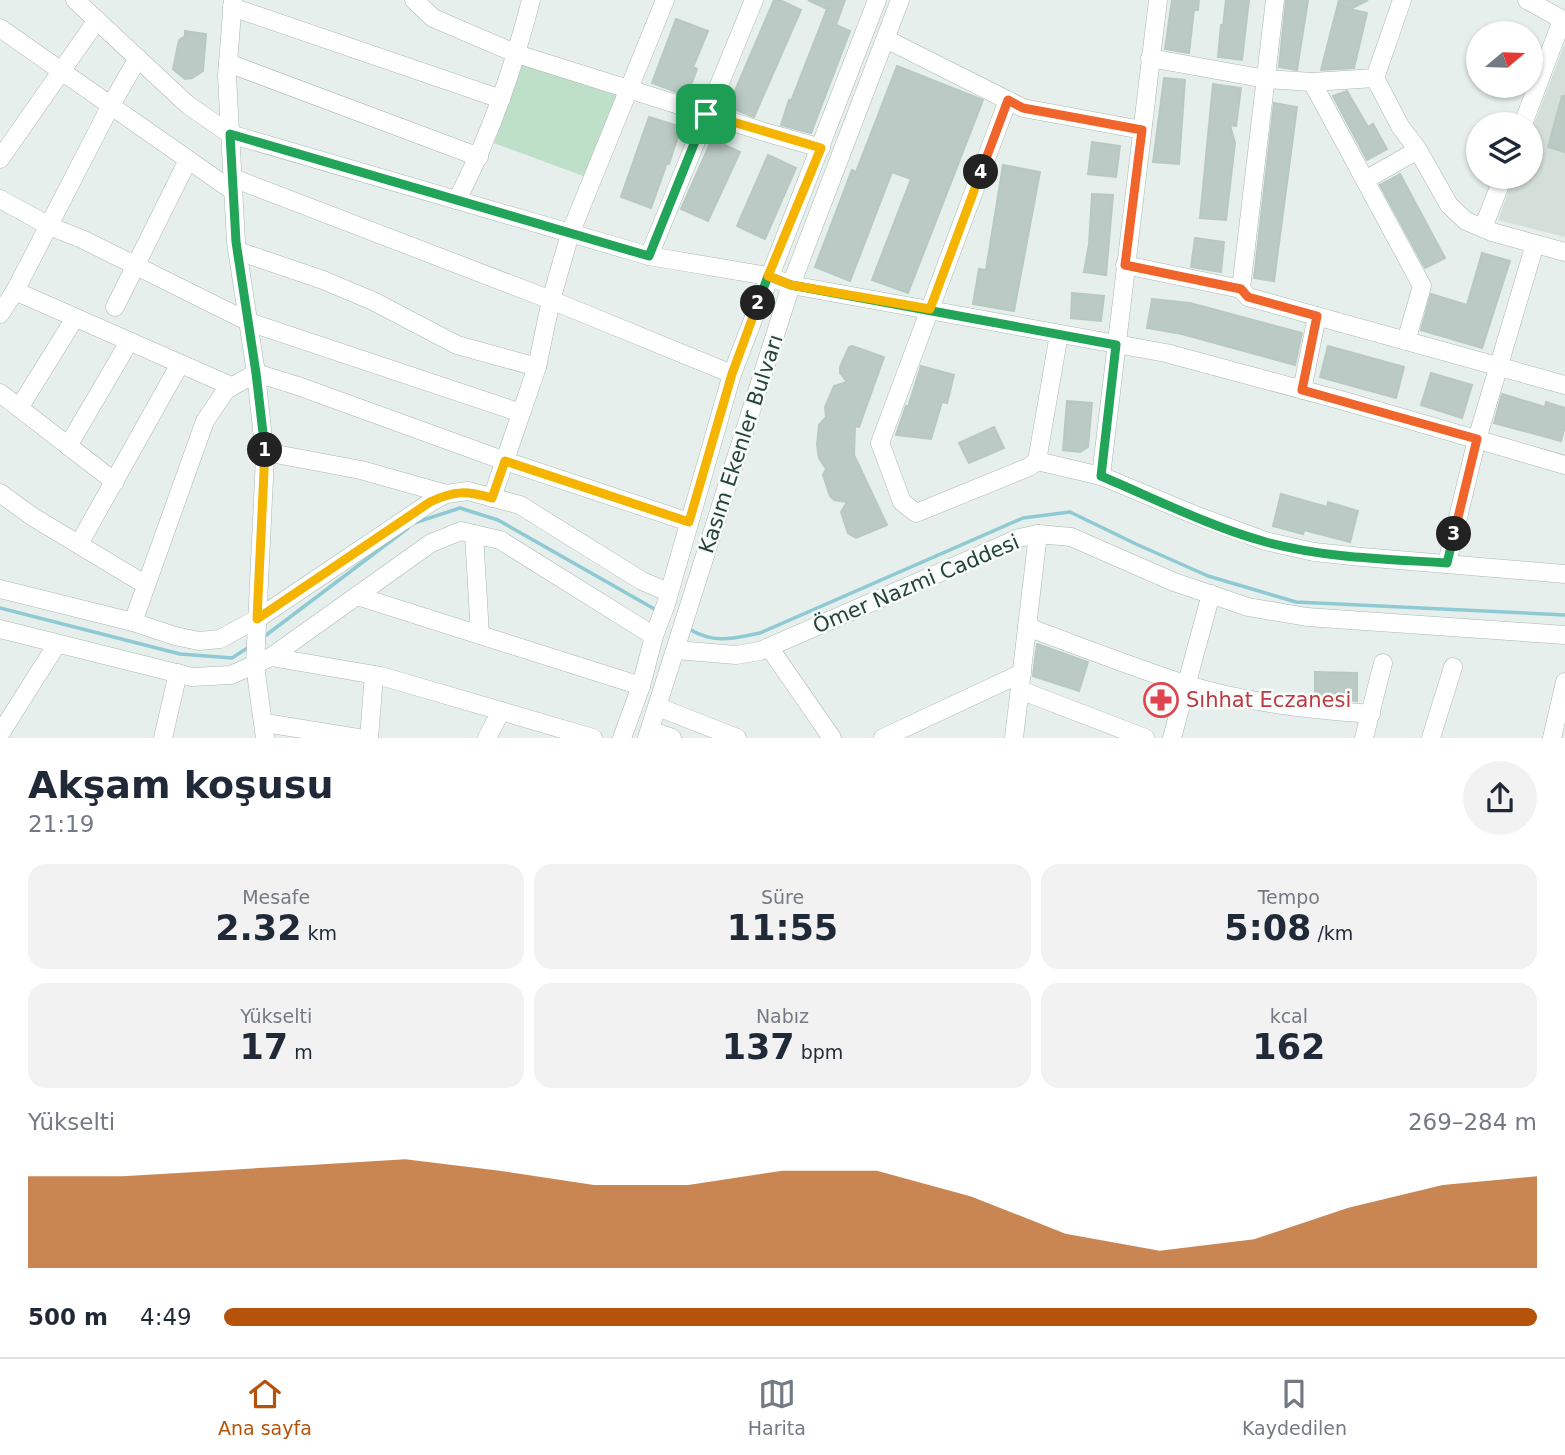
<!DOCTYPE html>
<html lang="tr">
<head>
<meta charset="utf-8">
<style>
  :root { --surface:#fff; --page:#f2f2f3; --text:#1f2937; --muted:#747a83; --line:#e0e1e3; --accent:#b45309 }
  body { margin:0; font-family:"DejaVu Sans",sans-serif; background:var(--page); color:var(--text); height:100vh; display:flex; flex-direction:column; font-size:26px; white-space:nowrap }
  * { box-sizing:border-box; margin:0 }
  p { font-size:23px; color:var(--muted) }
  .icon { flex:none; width:38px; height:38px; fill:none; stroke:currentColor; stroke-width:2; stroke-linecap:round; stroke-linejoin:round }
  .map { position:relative; height:738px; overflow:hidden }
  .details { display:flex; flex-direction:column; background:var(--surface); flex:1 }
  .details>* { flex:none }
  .needle { width:46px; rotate:71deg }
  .controls { position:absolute; left:1466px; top:21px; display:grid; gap:14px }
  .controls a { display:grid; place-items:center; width:77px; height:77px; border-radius:50%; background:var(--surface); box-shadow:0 2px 5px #0004; font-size:35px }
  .pin { position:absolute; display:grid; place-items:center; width:60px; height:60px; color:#fff; margin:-30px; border-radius:14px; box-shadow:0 4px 10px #0006 }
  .km { position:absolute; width:35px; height:35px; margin:-18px; border-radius:50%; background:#222; color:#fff; font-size:19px; line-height:35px; text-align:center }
  .round { display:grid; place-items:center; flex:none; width:74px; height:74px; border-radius:37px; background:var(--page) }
  .head { display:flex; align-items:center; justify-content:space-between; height:119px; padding:0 28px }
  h1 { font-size:38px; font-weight:700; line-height:52px }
  .stats { display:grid; grid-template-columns:repeat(3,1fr); gap:10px; height:119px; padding:7px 28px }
  .stats div { display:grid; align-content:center; border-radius:18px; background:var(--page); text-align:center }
  .stats b { font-size:35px; font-weight:700 }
  .stats small { font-size:19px; font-weight:400 }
  .stats p { font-size:19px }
  .chart { height:196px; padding:14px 28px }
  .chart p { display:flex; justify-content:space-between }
  .chart svg { width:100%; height:126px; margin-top:7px; fill:var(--accent); opacity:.7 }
  ul { padding:0 28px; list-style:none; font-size:23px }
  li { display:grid; grid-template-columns:112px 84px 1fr; align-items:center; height:52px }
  li i { height:18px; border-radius:9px; background:var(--accent) }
  .menu { display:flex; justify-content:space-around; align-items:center; height:98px; border-top:2px solid var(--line); background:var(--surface); font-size:19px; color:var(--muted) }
  .menu a { display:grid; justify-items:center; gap:4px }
  .menu .current { color:var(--accent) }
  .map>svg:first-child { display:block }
  .built { fill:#d4dfda }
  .green { fill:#bfe0c8 }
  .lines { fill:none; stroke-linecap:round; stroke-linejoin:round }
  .stream { stroke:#8ec9d4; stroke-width:3.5 }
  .building { fill:#bbcac4; stroke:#b8c9c2; stroke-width:2 }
  .minor-casing { stroke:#a8b8b2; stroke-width:19 }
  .minor { stroke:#fff; stroke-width:18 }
  .split-1-casing { stroke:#fff; stroke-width:14 }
  .split-2-casing { stroke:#fff; stroke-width:14 }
  .split-3-casing { stroke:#fff; stroke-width:14 }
  .split-4-casing { stroke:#fff; stroke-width:14 }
  .split-5-casing { stroke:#fff; stroke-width:14 }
  .split-1 { stroke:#22a559; stroke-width:9 }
  .split-2 { stroke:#f5b400; stroke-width:9 }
  .split-3 { stroke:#22a559; stroke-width:9 }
  .split-4 { stroke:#f0652b; stroke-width:9 }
  .split-5 { stroke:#f5b400; stroke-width:9 }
  .labels { text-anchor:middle; stroke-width:5; stroke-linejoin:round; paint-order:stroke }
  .street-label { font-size:21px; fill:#24423a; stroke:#f7fbf9 }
  .health-label { font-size:21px; fill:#be3a42; stroke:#f7fbf9; text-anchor:start }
</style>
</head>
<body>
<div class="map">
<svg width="1565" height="738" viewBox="0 0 1565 738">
  <rect width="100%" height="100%" fill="#e6efeb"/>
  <polygon class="built" points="1565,43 1565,237 1498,220 1514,177 1531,177 1531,132"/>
  <polygon class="green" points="522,65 622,94 586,177 494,143"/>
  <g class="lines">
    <g class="stream">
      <polyline points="414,523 460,508 498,520 658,611"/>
      <polyline points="0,608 180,654 232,658 249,647"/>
      <path d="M689,629C715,644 731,639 760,633L1023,518L1070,512L1136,544L1208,576L1296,602L1565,615"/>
      <polyline points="261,639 408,528"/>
    </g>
  </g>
  <g class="building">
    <polygon points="774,0 780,0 801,10 754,117 728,107"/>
    <polygon points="808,0 845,0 836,25 850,31 811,133 781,125 789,100 791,101 827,9"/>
    <polygon points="1172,0 1199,0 1198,10 1194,10 1189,53 1165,49"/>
    <polygon points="1226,0 1249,0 1242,60 1218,57 1221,25 1223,26"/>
    <polygon points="1286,0 1308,0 1297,70 1279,67"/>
    <polygon points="1339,0 1368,0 1350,9 1367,13 1354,68 1321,70"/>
    <polygon points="676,19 708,31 693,67 697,69 687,96 652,83"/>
    <polygon points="185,31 206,34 203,71 192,78 185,79 173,69 179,40 185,36"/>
    <polygon points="897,66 983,100 908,293 872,280 911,179 892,172 850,281 815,267 852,170 856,172"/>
    <polygon points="1164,78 1185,80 1179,164 1153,162"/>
    <polygon points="1213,84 1241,88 1236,126 1230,125 1235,143 1226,220 1200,218"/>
    <polygon points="1347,91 1368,127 1373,124 1387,149 1367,160 1333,96"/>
    <polygon points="1562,96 1565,96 1565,152 1548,147"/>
    <polygon points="1274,103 1297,107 1274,281 1254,278"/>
    <polygon points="649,117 681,127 669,164 667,163 651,208 621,197"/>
    <polygon points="712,139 740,152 708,221 681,209"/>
    <polygon points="1092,142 1120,146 1116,177 1088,174"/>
    <polygon points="768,155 796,168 765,239 737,226"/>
    <polygon points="1003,165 1040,172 1014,311 973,304 979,269 986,270"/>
    <polygon points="1400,174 1445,258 1425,268 1380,185"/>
    <polygon points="1092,194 1113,195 1106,275 1084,272 1089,244"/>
    <polygon points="1195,238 1224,242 1221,272 1191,267"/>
    <polygon points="1482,253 1510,261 1482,348 1421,330 1431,294 1467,305"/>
    <polygon points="1072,293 1104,296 1101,321 1071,318"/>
    <polygon points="1152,299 1190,303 1302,333 1295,365 1182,334 1147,328"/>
    <polygon points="852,346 884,357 859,427 855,426 854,455 887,525 856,538 848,533 841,512 847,502 834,500 830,496 823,475 826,469 819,458 817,445 819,425 826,417 825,407 834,386 847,382 840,373 840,367 849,347"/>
    <polygon points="1328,346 1404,367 1396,398 1320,377"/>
    <polygon points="921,366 954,375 947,403 942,402 931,439 896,435 906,406 908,407"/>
    <polygon points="1431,373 1472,385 1462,418 1421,405"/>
    <polygon points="1502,394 1545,407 1546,402 1565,408 1565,426 1561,441 1494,423"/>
    <polygon points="1067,401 1092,403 1088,447 1080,452 1063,450"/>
    <polygon points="994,427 1004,448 969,463 959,443"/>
    <polygon points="1281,494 1327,507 1328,502 1358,511 1350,542 1304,530 1303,534 1273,526"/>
    <polygon points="1037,644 1088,662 1079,691 1033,676"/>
    <polygon points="1315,672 1357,673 1357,701 1315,697"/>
  </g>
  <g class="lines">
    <g class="minor-casing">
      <g id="minor">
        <polyline points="75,0 188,105 230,134 649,256 768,276 791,285 1166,353 1344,401 1565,465"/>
        <polyline points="233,0 227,76 236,242 256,373 265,457 255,666 265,738"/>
        <polyline points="414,0 433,18 517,54 768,133 821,148"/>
        <polyline points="1275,0 1241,289 1248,297 1565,385"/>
        <polyline points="1402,0 1375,78 1400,126 1418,150 1449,205 1466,221 1492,232 1565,252"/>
        <polyline points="1527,0 1565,21"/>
        <polyline points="232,7 501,99"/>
        <polyline points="0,28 233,191"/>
        <polyline points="886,39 1023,108 1142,130"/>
        <polyline points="1150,58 1266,79 1312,82 1375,78"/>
        <polyline points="228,63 479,157"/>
        <polyline points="1312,82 1422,286 1406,341"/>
        <polyline points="1008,100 880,443 902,502 916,513 1029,467 1037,461 1059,334"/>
        <polyline points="1523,124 1562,20"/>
        <polyline points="0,159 97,20"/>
        <polyline points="233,178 551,300 732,374"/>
        <polyline points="1365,180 1418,150"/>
        <polyline points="0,199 49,226 82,239 249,322 521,413"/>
        <path d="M457,200C490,136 513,70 531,0"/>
        <polyline points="1483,228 1503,177"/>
        <polyline points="238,251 323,280 373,301 457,345 537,367"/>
        <polyline points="649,256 754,0"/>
        <polyline points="1125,265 1241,289"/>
        <polyline points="15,291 231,386"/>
        <polyline points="115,307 188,160"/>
        <polyline points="0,314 15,291 111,105 138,58"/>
        <polyline points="1302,390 1317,316"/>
        <polyline points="0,393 115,482"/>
        <polyline points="19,408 75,318"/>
        <polyline points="68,446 129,342"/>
        <polyline points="265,452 361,470 446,494"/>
        <polyline points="1037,461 1101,476 1195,515 1265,541 1314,552 1362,557 1565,574"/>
        <polyline points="1101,476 1158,0"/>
        <polyline points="0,493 33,517 146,585"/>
        <polyline points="492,498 537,367 551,300 570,234 665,0"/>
        <polyline points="474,534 480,635"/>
        <polyline points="79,544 180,364"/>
        <polyline points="1447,563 1477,439 1535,244"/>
        <polyline points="0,589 133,622 175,636 199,641 220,639 257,619 431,502 446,494 468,491 520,505 642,581 668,592"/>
        <polyline points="357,596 641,686"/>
        <polyline points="133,622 205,421 226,390 256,373 298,386 505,461 689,522"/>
        <path d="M1027,627C1079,646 1132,667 1185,684C1245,703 1309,709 1371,714"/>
        <polyline points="0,629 192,677 231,675 271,657 431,543 461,531 500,540 654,636"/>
        <polyline points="769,647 832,738"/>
        <polyline points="676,650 736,655 760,651 1019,538 1038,534 1071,537 1174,582 1248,607 1307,617 1565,635"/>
        <polyline points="271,657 381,676 593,738"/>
        <polyline points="1020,690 1145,738"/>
        <polyline points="658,707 737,738"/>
        <polyline points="265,723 358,738"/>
        <polyline points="650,730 672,738"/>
        <polyline points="0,734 57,644"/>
        <polyline points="163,738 178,673"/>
        <polyline points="369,738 374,675"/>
        <polyline points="487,738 501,711"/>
        <polyline points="622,738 641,686 654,636 666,604 732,374 877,0"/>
        <polyline points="647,738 791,285 900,0"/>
        <polyline points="883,738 1022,673"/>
        <polyline points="1014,738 1038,534"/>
        <polyline points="1172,738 1211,594"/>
        <polyline points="1364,738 1383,663"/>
        <polyline points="1431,738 1453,667"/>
        <polyline points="1552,738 1565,682"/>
      </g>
    </g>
    <use href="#minor" class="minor"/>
  </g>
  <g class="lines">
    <g class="split-1-casing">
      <polyline id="split-1" points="265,450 256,373 236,242 230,134 649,256 706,114"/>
    </g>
    <g class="split-2-casing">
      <path id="split-2" d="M265,450L257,619L430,502C455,490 467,491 492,498L505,461L689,522L732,374L758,303"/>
    </g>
    <g class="split-3-casing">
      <path id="split-3" d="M758,303L768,276L791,285L1116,345L1101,476C1153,498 1211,527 1266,542C1325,558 1387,559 1447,563L1454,534"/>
    </g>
    <g class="split-4-casing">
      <polyline id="split-4" points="981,172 1008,100 1023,108 1142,130 1125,265 1241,289 1248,297 1317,316 1302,390 1477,439 1454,534"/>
    </g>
    <g class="split-5-casing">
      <polyline id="split-5" points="706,114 821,148 768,276 791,285 930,309 981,172"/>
    </g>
    <use href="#split-1" class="split-1"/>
    <use href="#split-2" class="split-2"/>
    <use href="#split-3" class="split-3"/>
    <use href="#split-4" class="split-4"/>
    <use href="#split-5" class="split-5"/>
  </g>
  <defs>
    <g id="pharmacy-ring" transform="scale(1.75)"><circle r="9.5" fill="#f7fbf9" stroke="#e0444e" stroke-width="1.5"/><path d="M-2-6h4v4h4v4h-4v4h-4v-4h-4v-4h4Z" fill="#e0444e"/></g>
  </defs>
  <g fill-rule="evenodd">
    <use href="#pharmacy-ring" x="1161" y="700"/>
  </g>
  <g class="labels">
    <g class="street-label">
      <text transform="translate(741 444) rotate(-72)" y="7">Kasım Ekenler Bulvarı</text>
      <text transform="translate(916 584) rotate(-23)" y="7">Ömer Nazmi Caddesi</text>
    </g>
    <g class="health-label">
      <text x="1186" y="707">Sıhhat Eczanesi</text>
    </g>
  </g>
</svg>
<div class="controls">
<a><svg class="needle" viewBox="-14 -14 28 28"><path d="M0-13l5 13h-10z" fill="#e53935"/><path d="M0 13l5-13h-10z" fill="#747a83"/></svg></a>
<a><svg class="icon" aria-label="layers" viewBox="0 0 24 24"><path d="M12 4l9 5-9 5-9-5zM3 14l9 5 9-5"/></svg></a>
</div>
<div class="pin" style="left:706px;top:114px;background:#1e9e55"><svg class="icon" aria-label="arrive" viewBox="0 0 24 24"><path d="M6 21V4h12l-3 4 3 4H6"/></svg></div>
<b class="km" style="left:265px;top:450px">1</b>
<b class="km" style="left:758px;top:303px">2</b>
<b class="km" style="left:1454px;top:534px">3</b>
<b class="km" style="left:981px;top:172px">4</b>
</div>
<section class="details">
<div class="head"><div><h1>Akşam koşusu</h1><p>21:19</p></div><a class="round"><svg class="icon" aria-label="share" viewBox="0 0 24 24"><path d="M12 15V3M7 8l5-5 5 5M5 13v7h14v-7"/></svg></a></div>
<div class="stats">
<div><p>Mesafe</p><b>2.32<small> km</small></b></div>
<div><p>Süre</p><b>11:55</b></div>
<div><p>Tempo</p><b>5:08<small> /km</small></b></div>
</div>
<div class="stats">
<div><p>Yükselti</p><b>17<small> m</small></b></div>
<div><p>Nabız</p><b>137<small> bpm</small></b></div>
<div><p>kcal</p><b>162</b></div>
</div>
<div class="chart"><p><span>Yükselti</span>269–284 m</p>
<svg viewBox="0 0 160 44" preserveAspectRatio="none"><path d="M0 44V12L10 12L20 10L30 8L40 6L50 10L60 15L70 15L80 10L90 10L100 19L110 32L120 38L130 34L140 23L150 15L160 12V44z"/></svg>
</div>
<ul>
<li><b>500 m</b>4:49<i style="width:100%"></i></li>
</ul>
</section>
<nav class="menu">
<a class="current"><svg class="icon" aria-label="home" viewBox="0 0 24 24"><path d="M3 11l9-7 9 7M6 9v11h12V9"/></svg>Ana sayfa</a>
<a><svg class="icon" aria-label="map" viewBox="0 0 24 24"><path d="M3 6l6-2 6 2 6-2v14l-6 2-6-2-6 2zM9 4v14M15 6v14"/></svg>Harita</a>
<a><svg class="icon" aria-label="saved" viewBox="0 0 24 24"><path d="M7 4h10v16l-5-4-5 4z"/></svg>Kaydedilen</a>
</nav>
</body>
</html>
